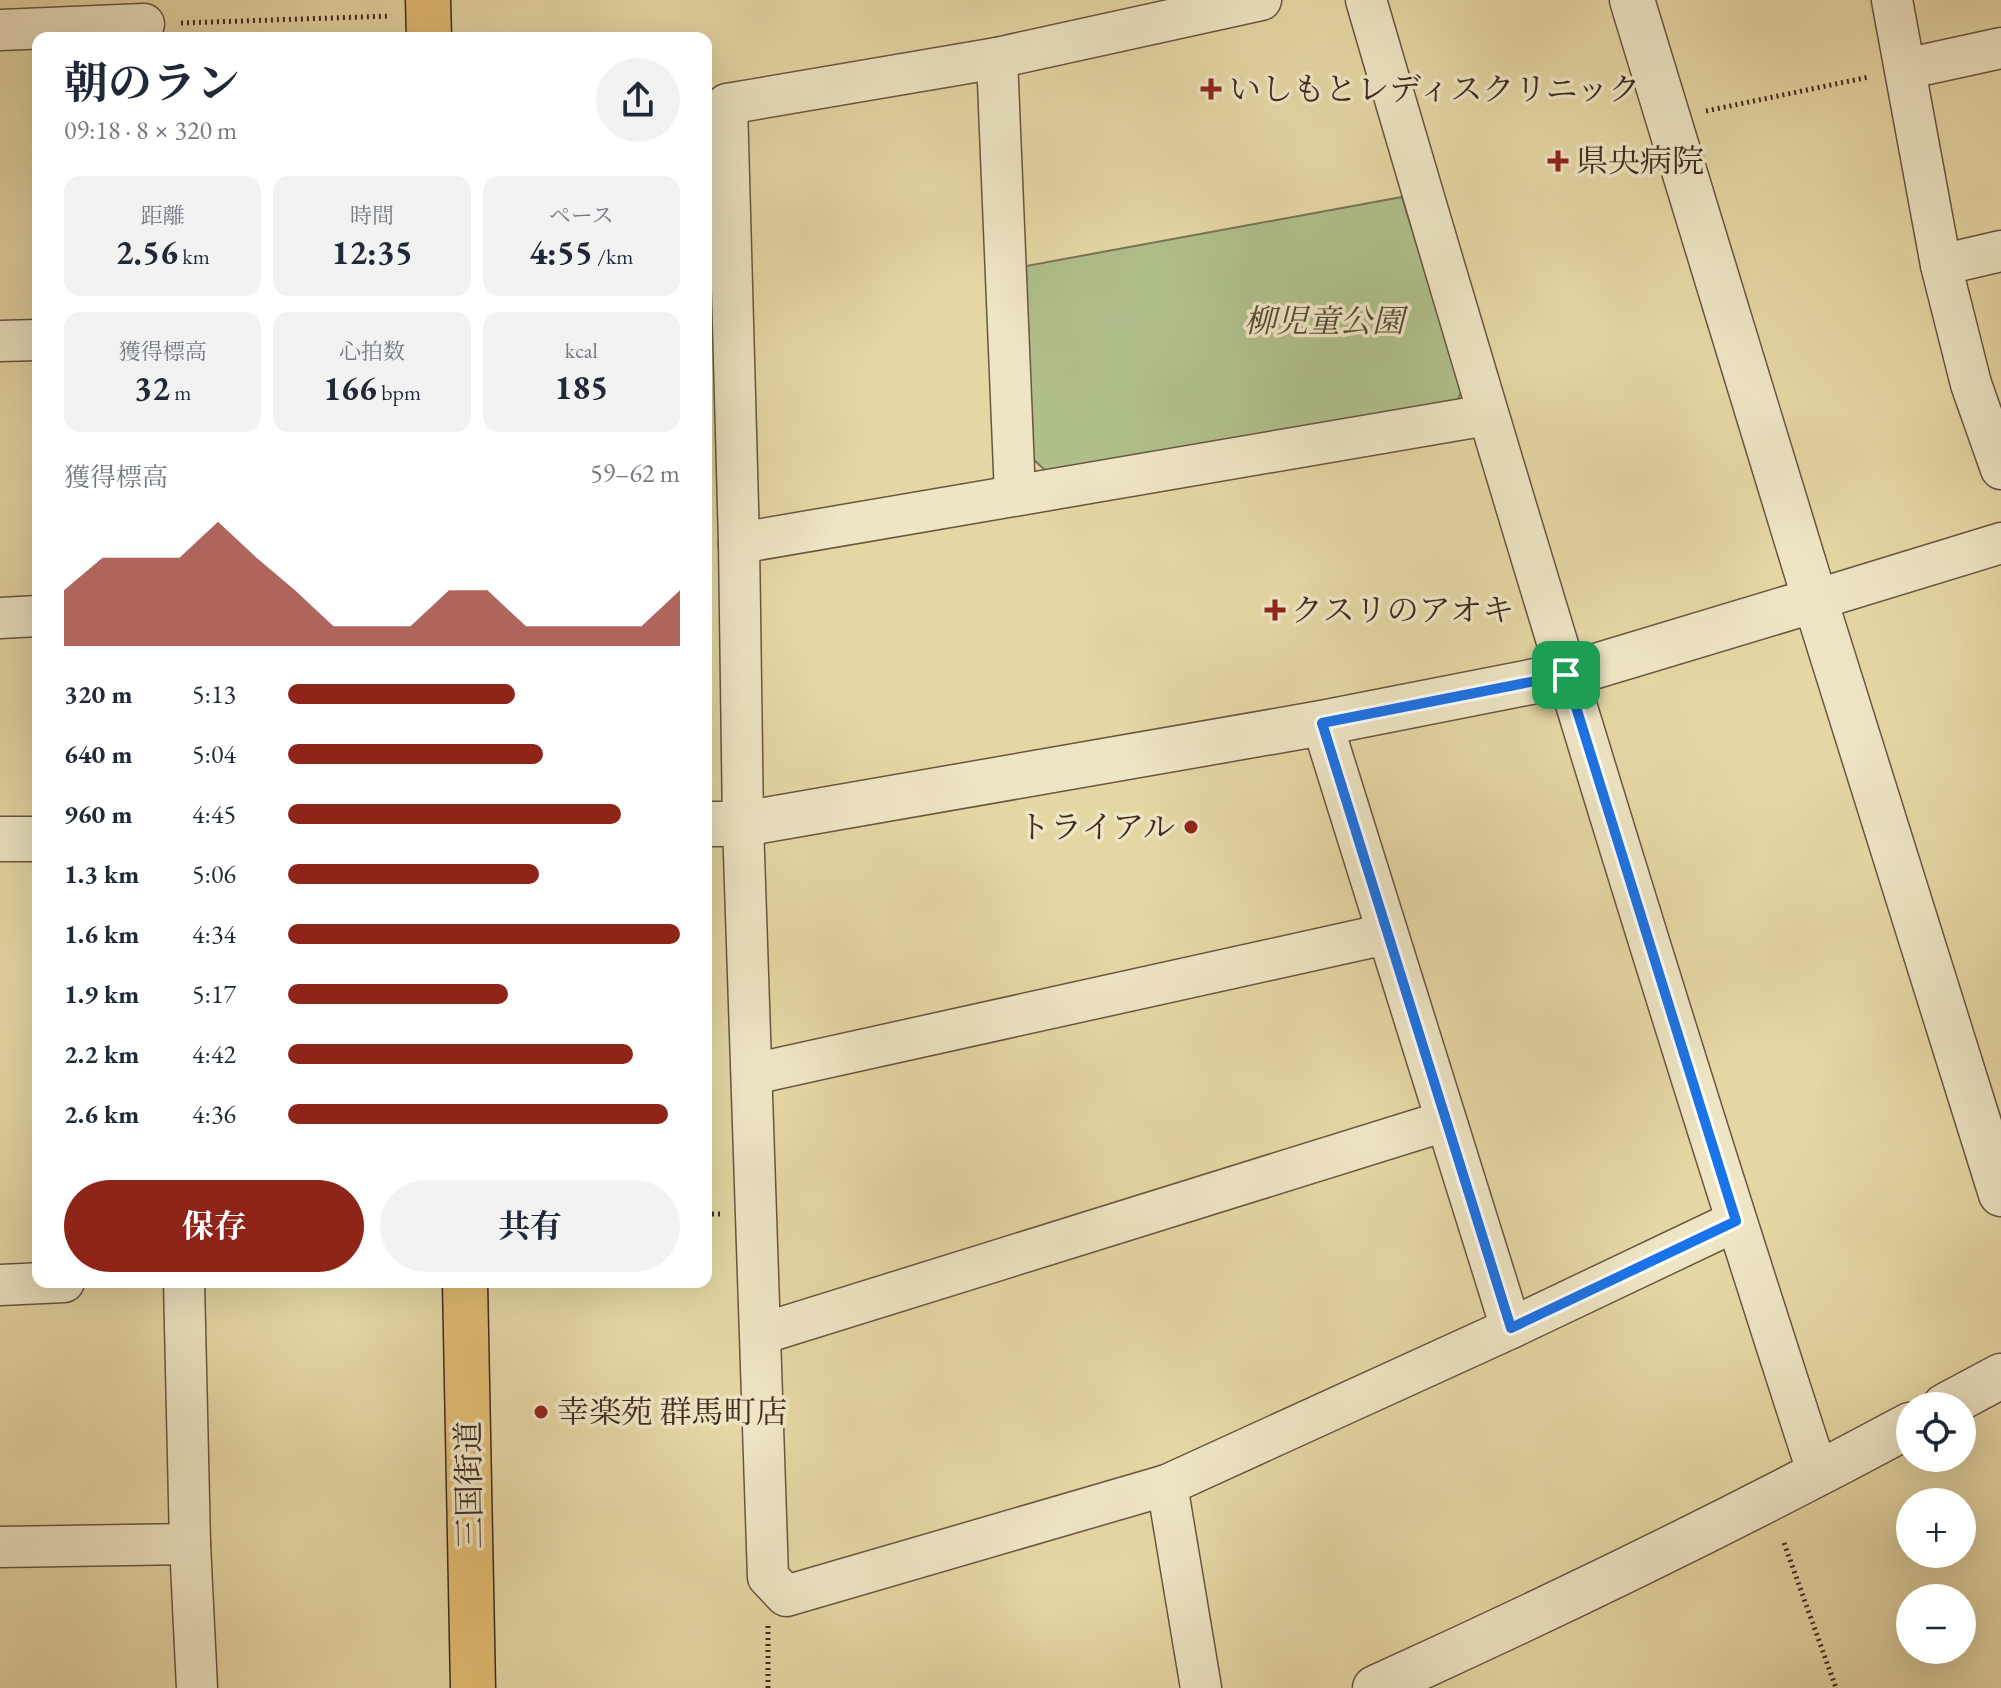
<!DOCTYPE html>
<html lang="ja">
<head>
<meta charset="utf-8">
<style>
  :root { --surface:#fff; --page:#f2f2f3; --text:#1f2937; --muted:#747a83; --accent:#8f2418 }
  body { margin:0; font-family:"EB Garamond","Noto Serif JP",serif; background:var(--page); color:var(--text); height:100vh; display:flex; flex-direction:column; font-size:30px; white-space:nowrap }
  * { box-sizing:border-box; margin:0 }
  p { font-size:26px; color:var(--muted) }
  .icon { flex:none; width:44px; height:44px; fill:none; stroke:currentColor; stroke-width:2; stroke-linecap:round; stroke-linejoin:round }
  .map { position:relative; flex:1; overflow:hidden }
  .drawer { position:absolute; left:32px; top:32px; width:680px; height:1256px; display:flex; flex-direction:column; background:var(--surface); border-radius:16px; box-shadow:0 8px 32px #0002 }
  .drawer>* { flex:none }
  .buttons { position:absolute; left:1896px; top:1392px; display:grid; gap:16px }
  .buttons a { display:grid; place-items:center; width:80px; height:80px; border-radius:50%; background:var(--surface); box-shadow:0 8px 32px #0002; font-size:40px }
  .pin { position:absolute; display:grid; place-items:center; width:68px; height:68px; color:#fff; margin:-34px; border-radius:16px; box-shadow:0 4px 12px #0006 }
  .round { display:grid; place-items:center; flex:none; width:84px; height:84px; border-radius:42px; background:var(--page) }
  .headline { display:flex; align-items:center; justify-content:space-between; height:136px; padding:0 32px }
  h1 { font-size:44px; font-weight:700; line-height:60px }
  .stats { display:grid; grid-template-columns:repeat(3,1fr); gap:12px; height:136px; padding:8px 32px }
  .stats div { display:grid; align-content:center; border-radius:16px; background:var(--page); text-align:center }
  .stats b { font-size:34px; font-weight:700 }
  .stats small { font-size:22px; font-weight:400 }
  .stats p { font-size:22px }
  .chart { height:224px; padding:16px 32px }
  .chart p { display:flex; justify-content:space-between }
  .chart svg { width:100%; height:144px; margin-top:8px; fill:var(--accent); opacity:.7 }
  .primary-button { display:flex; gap:16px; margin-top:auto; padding:16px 32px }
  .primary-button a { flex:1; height:92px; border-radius:48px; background:var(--accent); color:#fff; font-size:32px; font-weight:700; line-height:92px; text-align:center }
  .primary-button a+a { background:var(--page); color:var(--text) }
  ul { padding:0 32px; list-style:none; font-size:26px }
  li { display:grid; grid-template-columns:128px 96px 1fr; align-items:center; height:60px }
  li i { height:20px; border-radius:10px; background:var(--accent) }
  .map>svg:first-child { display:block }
  .green { fill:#afbf8a; stroke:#787456; stroke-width:2 }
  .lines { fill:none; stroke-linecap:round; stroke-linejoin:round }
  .minor-casing { stroke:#695542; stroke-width:43 }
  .tertiary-casing { stroke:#695542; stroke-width:47 }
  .primary-casing { stroke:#402a21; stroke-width:47 }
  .path { stroke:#402a21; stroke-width:5; stroke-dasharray:2 4; stroke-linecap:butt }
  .minor { stroke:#eee5c4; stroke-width:40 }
  .tertiary { stroke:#eee5c4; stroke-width:44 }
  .primary { stroke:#e2bc72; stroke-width:44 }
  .route-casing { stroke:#fff; stroke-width:16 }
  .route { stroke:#1a73e8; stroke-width:10 }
  .poi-dot { fill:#8f2418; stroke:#eee5c4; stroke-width:3 }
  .labels { text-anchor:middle; stroke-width:7; stroke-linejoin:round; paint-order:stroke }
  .poi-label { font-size:32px; fill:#402a21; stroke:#eee5c4; text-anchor:start }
  .park-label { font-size:32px; font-style:italic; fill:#564836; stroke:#eee5c4 }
  .street-label { font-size:32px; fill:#402a21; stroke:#eee5c4 }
</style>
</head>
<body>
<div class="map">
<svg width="2001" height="1688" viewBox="0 0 2001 1688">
  <rect width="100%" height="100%" fill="#e5d7a4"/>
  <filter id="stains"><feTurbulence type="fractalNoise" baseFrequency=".0025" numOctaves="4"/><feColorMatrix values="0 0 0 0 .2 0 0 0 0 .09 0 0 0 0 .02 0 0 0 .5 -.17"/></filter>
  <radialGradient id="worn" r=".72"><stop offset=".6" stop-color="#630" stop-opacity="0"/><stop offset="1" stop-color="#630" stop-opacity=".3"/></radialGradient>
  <polygon class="green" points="1402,197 1462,391 1453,409 1051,476 1031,457 1026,266"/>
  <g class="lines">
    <g class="minor-casing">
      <g id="minor">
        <polyline points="1261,0 997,58 727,104 739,543 743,824 768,1577 786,1596 1167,1485 1511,1328 1736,1221"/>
        <path d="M1366,0C1510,493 1659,985 1818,1474"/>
        <polyline points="1892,0 1941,265 1971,384 2001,469"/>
        <polyline points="0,30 144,24"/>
        <polyline points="997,58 1015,495"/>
        <polyline points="1905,69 2001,48"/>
        <polyline points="1941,265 2001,251"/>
        <polyline points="0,341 38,340"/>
        <polyline points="739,543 1487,415"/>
        <polyline points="1815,600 2001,543"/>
        <polyline points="0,618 38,616"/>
        <polyline points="1322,723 1511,1328"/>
        <polyline points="753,1074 1386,934"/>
        <polyline points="184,1282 190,1544 197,1688"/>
        <polyline points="0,1285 64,1282"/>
        <polyline points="761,1334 1445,1121"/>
        <polyline points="1167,1485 1201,1688"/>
        <polyline points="0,1547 190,1544"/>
      </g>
    </g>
    <g class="tertiary-casing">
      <g id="tertiary">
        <polyline points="1632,0 1815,600 2001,1194"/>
        <polyline points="706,824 743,824 1322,723 1566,675 1815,600"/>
        <polyline points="0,839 38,839"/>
        <polyline points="1945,1406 2001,1376"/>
        <path d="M1375,1688C1556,1606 1735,1519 1910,1425"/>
      </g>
    </g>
    <g class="primary-casing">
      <g id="primary">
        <polyline points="428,0 429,38"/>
        <polyline points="465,1282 473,1688"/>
      </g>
    </g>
    <g class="path">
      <polyline points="181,23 391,16"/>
      <polyline points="1706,111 1869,77"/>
      <polyline points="706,1214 720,1214"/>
      <polyline points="1784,1543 1836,1688"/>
      <polyline points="768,1626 768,1688"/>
    </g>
    <use href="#minor" class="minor"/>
    <use href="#tertiary" class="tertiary"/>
    <use href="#primary" class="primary"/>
  </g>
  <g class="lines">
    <g class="route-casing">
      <polygon id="route" points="1566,675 1736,1221 1511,1328 1322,723"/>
    </g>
    <use href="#route" class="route"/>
  </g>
  <g class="poi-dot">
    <path d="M1207 77h8v8h8v8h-8v8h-8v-8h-8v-8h8z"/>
    <path d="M1554 149h8v8h8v8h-8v8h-8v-8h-8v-8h8z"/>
    <path d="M1271 598h8v8h8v8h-8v8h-8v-8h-8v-8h8z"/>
    <circle cx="1191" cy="827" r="8"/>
    <circle cx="541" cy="1412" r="8"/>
  </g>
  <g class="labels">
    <g class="poi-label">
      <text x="1229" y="100">いしもとレディスクリニック</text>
      <text x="1576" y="172">県央病院</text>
      <text x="1291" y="621">クスリのアオキ</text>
      <text x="1175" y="838" text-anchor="end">トライアル</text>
      <text x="557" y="1423">幸楽苑 群馬町店</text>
    </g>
    <g class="park-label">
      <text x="1324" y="332">柳児童公園</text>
    </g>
    <g class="street-label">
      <text transform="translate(469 1485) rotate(-91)" y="11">三国街道</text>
    </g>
  </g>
  <rect width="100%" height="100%" filter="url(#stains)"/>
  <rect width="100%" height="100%" fill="url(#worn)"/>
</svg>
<div class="buttons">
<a><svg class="icon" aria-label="locate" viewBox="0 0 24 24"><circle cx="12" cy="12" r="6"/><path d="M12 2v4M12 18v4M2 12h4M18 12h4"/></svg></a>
<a>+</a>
<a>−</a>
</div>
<div class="pin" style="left:1566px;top:675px;background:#1e9e55"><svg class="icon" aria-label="arrive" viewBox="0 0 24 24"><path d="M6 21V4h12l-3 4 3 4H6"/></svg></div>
<section class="drawer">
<div class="headline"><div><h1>朝のラン</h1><p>09:18 · 8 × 320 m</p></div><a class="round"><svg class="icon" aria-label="share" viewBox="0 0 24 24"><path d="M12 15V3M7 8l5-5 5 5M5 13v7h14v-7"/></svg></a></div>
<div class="stats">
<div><p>距離</p><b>2.56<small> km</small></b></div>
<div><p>時間</p><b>12:35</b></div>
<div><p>ペース</p><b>4:55<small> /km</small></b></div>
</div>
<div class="stats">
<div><p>獲得標高</p><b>32<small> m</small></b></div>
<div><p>心拍数</p><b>166<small> bpm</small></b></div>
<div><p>kcal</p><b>185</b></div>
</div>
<div class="chart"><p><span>獲得標高</span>59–62 m</p>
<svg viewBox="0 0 160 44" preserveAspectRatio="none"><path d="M0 44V27L10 17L20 17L30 17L40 6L50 17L60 27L70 38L80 38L90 38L100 27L110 27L120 38L130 38L140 38L150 38L160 27V44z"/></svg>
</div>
<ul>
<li><b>320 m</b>5:13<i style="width:58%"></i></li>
<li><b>640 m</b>5:04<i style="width:65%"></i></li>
<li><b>960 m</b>4:45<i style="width:85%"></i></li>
<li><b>1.3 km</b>5:06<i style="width:64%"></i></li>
<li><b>1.6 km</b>4:34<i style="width:100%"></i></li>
<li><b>1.9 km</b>5:17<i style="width:56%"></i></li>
<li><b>2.2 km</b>4:42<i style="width:88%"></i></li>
<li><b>2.6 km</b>4:36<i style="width:97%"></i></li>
</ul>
<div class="primary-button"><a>保存</a><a>共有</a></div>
</section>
</div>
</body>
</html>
